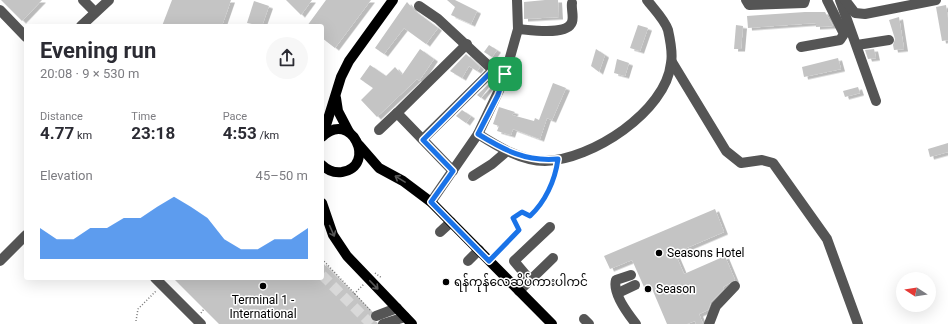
<!DOCTYPE html>
<html lang="en">
<head>
<meta charset="utf-8">
<style>
  :root { --surface:#fff; --page:#f7f7f7; --text:#2b2b33; --muted:#7c7c81; --accent:#1a73e8 }
  body { margin:0; font-family:Roboto,"Noto Sans Myanmar",sans-serif; background:var(--page); color:var(--text); height:100vh; display:flex; flex-direction:column; font-size:15px; white-space:nowrap }
  * { box-sizing:border-box; margin:0 }
  p { font-size:13px; color:var(--muted) }
  .icon { flex:none; width:22px; height:22px; fill:none; stroke:currentColor; stroke-width:2; stroke-linecap:round; stroke-linejoin:round }
  .map { position:relative; flex:1; overflow:hidden }
  .sheet { position:absolute; left:24px; top:24px; width:300px; height:256px; display:flex; flex-direction:column; background:var(--surface); border-radius:4px; box-shadow:0 4px 16px #0002 }
  .sheet>* { flex:none }
  .needle { width:26px; rotate:282deg }
  .buttons { position:absolute; left:896px; top:272px; display:grid; gap:8px }
  .buttons a { display:grid; place-items:center; width:40px; height:40px; border-radius:50%; background:var(--surface); box-shadow:0 4px 16px #0002; font-size:20px }
  .pin { position:absolute; display:grid; place-items:center; width:34px; height:34px; color:#fff; margin:-17px; border-radius:8px; box-shadow:0 2px 6px #0006 }
  .round { display:grid; place-items:center; flex:none; width:42px; height:42px; border-radius:21px; background:var(--page) }
  .summary { display:flex; align-items:center; justify-content:space-between; height:68px; padding:0 16px }
  h1 { font-size:22px; font-weight:700; line-height:30px }
  .stats { display:grid; grid-template-columns:repeat(3,1fr); gap:6px; height:68px; padding:4px 16px }
  .stats div { display:grid; align-content:center }
  .stats b { font-size:17px; font-weight:700 }
  .stats small { font-size:11px; font-weight:400 }
  .stats p { font-size:11px }
  .chart { height:112px; padding:8px 16px }
  .chart p { display:flex; justify-content:space-between }
  .chart svg { width:100%; height:72px; margin-top:4px; fill:var(--accent); opacity:.7 }
  .map>svg:first-child { display:block }
  .building { fill:#c4c4c4; filter:url(#shadow) }
  .lines { fill:none; stroke-linecap:round; stroke-linejoin:round }
  .minor-tunnel { stroke:#d9d9d9; stroke-width:10; stroke-dasharray:10 5; stroke-linecap:butt }
  .path { stroke:#777; stroke-width:1.5; stroke-dasharray:1 2; stroke-linecap:butt }
  .minor { stroke:#555; stroke-width:10 }
  .major { stroke:#000; stroke-width:10 }
  .oneway { stroke:#595959 }
  .route-casing { stroke:#fff; stroke-width:8 }
  .route { stroke:#1a73e8; stroke-width:5 }
  .poi-dot { fill:#000; stroke:#fff; stroke-width:1.5 }
  .labels { text-anchor:middle; stroke-width:3; stroke-linejoin:round; paint-order:stroke }
  .poi-label { font-size:12px; fill:#000; stroke:#fff; text-anchor:start }
</style>
</head>
<body>
<div class="map">
<svg width="948" height="324" viewBox="0 0 948 324">
  <defs>
    <filter id="shadow"><feDropShadow dx="4" dy="2.5" stdDeviation="0" flood-color="#0004"/></filter>
  </defs>
  <rect width="100%" height="100%" fill="#fff"/>
  <g class="building">
    <polygon points="1,0 42,0 22,21"/>
    <polygon points="172,0 231,0 222,26 162,26"/>
    <polygon points="286,0 312,0 301,15"/>
    <polygon points="326,0 371,0 335,48 322,38 322,26 307,26"/>
    <polygon points="447,0 455,0 477,11 471,24 451,15 455,7"/>
    <polygon points="545,0 558,0 559,17 524,19 524,2"/>
    <polygon points="254,1 269,6 262,26 247,23"/>
    <polygon points="407,2 415,11 438,28 426,44 404,28 384,54 375,48"/>
    <polygon points="946,5 948,19 948,40 942,41 936,7"/>
    <polygon points="805,12 825,12 833,26 816,27 816,23 748,28 747,16"/>
    <polygon points="899,17 904,49 894,50 893,45 895,39 889,20"/>
    <polygon points="638,25 648,28 640,51 630,48"/>
    <polygon points="736,25 743,26 741,49 734,49"/>
    <polygon points="489,45 497,50 492,57 484,52"/>
    <polygon points="420,49 434,59 419,81 417,79 377,117 361,100 373,88 360,79 370,65 386,76 395,67 402,75"/>
    <polygon points="596,49 605,55 599,72 591,66"/>
    <polygon points="874,49 876,58 868,59 865,50"/>
    <polygon points="466,54 480,67 477,71 469,66 462,78 450,71"/>
    <polygon points="838,58 841,69 804,77 802,67"/>
    <polygon points="617,59 629,63 625,76 614,73"/>
    <polygon points="493,80 496,82 491,89 489,87 481,98 477,95"/>
    <polygon points="553,83 566,88 552,120 547,118 540,139 513,129 511,135 497,131 499,126 493,124 499,107 515,112 512,115 534,121 535,118 539,120"/>
    <polygon points="858,87 860,93 845,97 843,91"/>
    <polygon points="462,110 471,116 466,123 456,116"/>
    <polygon points="948,143 948,152 930,157 928,149"/>
    <polygon points="715,209 724,232 675,253 684,274 725,256 735,280 723,287 724,289 711,302 708,310 699,314 703,324 696,324 695,321 687,324 667,324 650,284 644,287 632,260 610,269 604,256"/>
    <polygon points="322,262 371,312 370,319 377,322 377,324 219,324 173,278 322,278"/>
  </g>
  <g class="lines">
    <polyline class="minor-tunnel" points="322,275 371,324"/>
    <g class="path">
      <path d="M495,255L519,230L513,218L522,212L530,216C546,201 549,188 556,168"/>
      <polyline points="322,259 370,310"/>
      <polyline points="375,273 382,278"/>
      <polyline points="354,294 364,284"/>
      <polyline points="201,313 204,309"/>
      <polyline points="136,321 138,309 156,291"/>
    </g>
    <g class="minor">
      <polyline points="83,0 95,12"/>
      <polyline points="746,0 749,5 804,3 805,0"/>
      <polyline points="840,0 876,101"/>
      <polyline points="845,0 855,13 865,14 936,0"/>
      <polyline points="419,6 438,19 493,70 505,74"/>
      <polyline points="0,10 26,37"/>
      <polyline points="81,26 109,0"/>
      <path d="M518,29C531,30 567,36 572,22C574,16 571,9 572,3"/>
      <polyline points="857,45 889,40"/>
      <polyline points="801,47 840,40 844,34 827,0"/>
      <polyline points="672,62 726,151 741,163 762,160 773,163 827,239 858,324"/>
      <polyline points="379,130 397,113"/>
      <polyline points="478,134 503,82 518,29 517,0"/>
      <polyline points="423,139 493,70"/>
      <polyline points="453,171 397,113 467,44"/>
      <polyline points="473,176 492,164 506,152"/>
      <path d="M431,202L478,134C497,146 521,161 545,161C591,160 666,112 671,63C673,53 670,39 668,30C665,20 653,8 647,0"/>
      <polyline points="440,232 451,222"/>
      <polyline points="0,261 26,235"/>
      <polyline points="468,261 479,250"/>
      <path d="M631,275L616,280C612,293 628,314 636,324"/>
      <polyline points="155,278 201,324"/>
      <polyline points="530,280 514,261 550,227"/>
      <polyline points="519,291 553,258"/>
      <polyline points="618,293 635,285"/>
      <polyline points="376,316 397,308"/>
      <polyline points="584,319 589,324"/>
      <polyline points="383,324 405,317"/>
      <polyline points="709,324 716,306 735,286"/>
    </g>
    <g class="major">
      <polyline points="336,98 338,111 349,132"/>
      <polyline points="323,135 341,77 349,61 393,0"/>
      <path d="M322,137C351,108 378,166 342,172C334,173 327,170 322,165"/>
      <polyline points="359,145 379,168 403,181 431,202 552,324"/>
      <polyline points="322,203 333,235 347,256 412,324"/>
    </g>
  </g>
  <defs><path id="oneway-shaft" d="M-6 0H5M1.5-3L5.5 0L1.5 3" fill="none" stroke-width="1.6" stroke-linecap="round" stroke-linejoin="round"/></defs>
  <g class="oneway">
    <use href="#oneway-shaft" transform="translate(400 179) rotate(-149)"/>
    <use href="#oneway-shaft" transform="translate(332 231) rotate(66)"/>
    <use href="#oneway-shaft" transform="translate(374 285) rotate(46)"/>
  </g>
  <g class="lines">
    <g class="route-casing">
      <path id="route" d="M493,70L505,74L498,95L478,134C504,150 526,162 558,159C555,181 545,202 530,216L522,212L513,218L519,230L489,261L431,202L453,171L423,140Z"/>
    </g>
    <use href="#route" class="route"/>
  </g>
  <g class="poi-dot">
    <circle cx="659" cy="253" r="4"/>
    <circle cx="446" cy="282" r="4"/>
    <circle cx="263" cy="286" r="4"/>
    <circle cx="648" cy="289" r="4"/>
  </g>
  <g class="labels">
    <g class="poi-label">
      <text x="667" y="257">Seasons Hotel</text>
      <text x="454" y="286">ရန်ကုန်လေဆိပ်ကားပါကင်</text>
      <text x="656" y="293">Season</text>
      <text x="263" y="304" text-anchor="middle">Terminal 1 -<tspan x="263" dy="14">International</tspan></text>
    </g>
  </g>
</svg>
<div class="buttons">
<a><svg class="needle" viewBox="-14 -14 28 28"><path d="M0-13l5 13h-10z" fill="#e53935"/><path d="M0 13l5-13h-10z" fill="#7c7c81"/></svg></a>
</div>
<div class="pin" style="left:505px;top:74px;background:#1e9e55"><svg class="icon" aria-label="arrive" viewBox="0 0 24 24"><path d="M6 21V4h12l-3 4 3 4H6"/></svg></div>
<section class="sheet">
<div class="summary"><div><h1>Evening run</h1><p>20:08 · 9 × 530 m</p></div><a class="round"><svg class="icon" aria-label="share" viewBox="0 0 24 24"><path d="M12 15V3M7 8l5-5 5 5M5 13v7h14v-7"/></svg></a></div>
<div class="stats">
<div><p>Distance</p><b>4.77<small> km</small></b></div>
<div><p>Time</p><b>23:18</b></div>
<div><p>Pace</p><b>4:53<small> /km</small></b></div>
</div>
<div class="chart"><p><span>Elevation</span>45–50 m</p>
<svg viewBox="0 0 160 44" preserveAspectRatio="none"><path d="M0 44V25L10 32L20 32L30 25L40 25L50 19L60 19L70 12L80 6L90 12L100 19L110 32L120 38L130 38L140 32L150 32L160 25V44z"/></svg>
</div>
</section>
</div>
</body>
</html>
